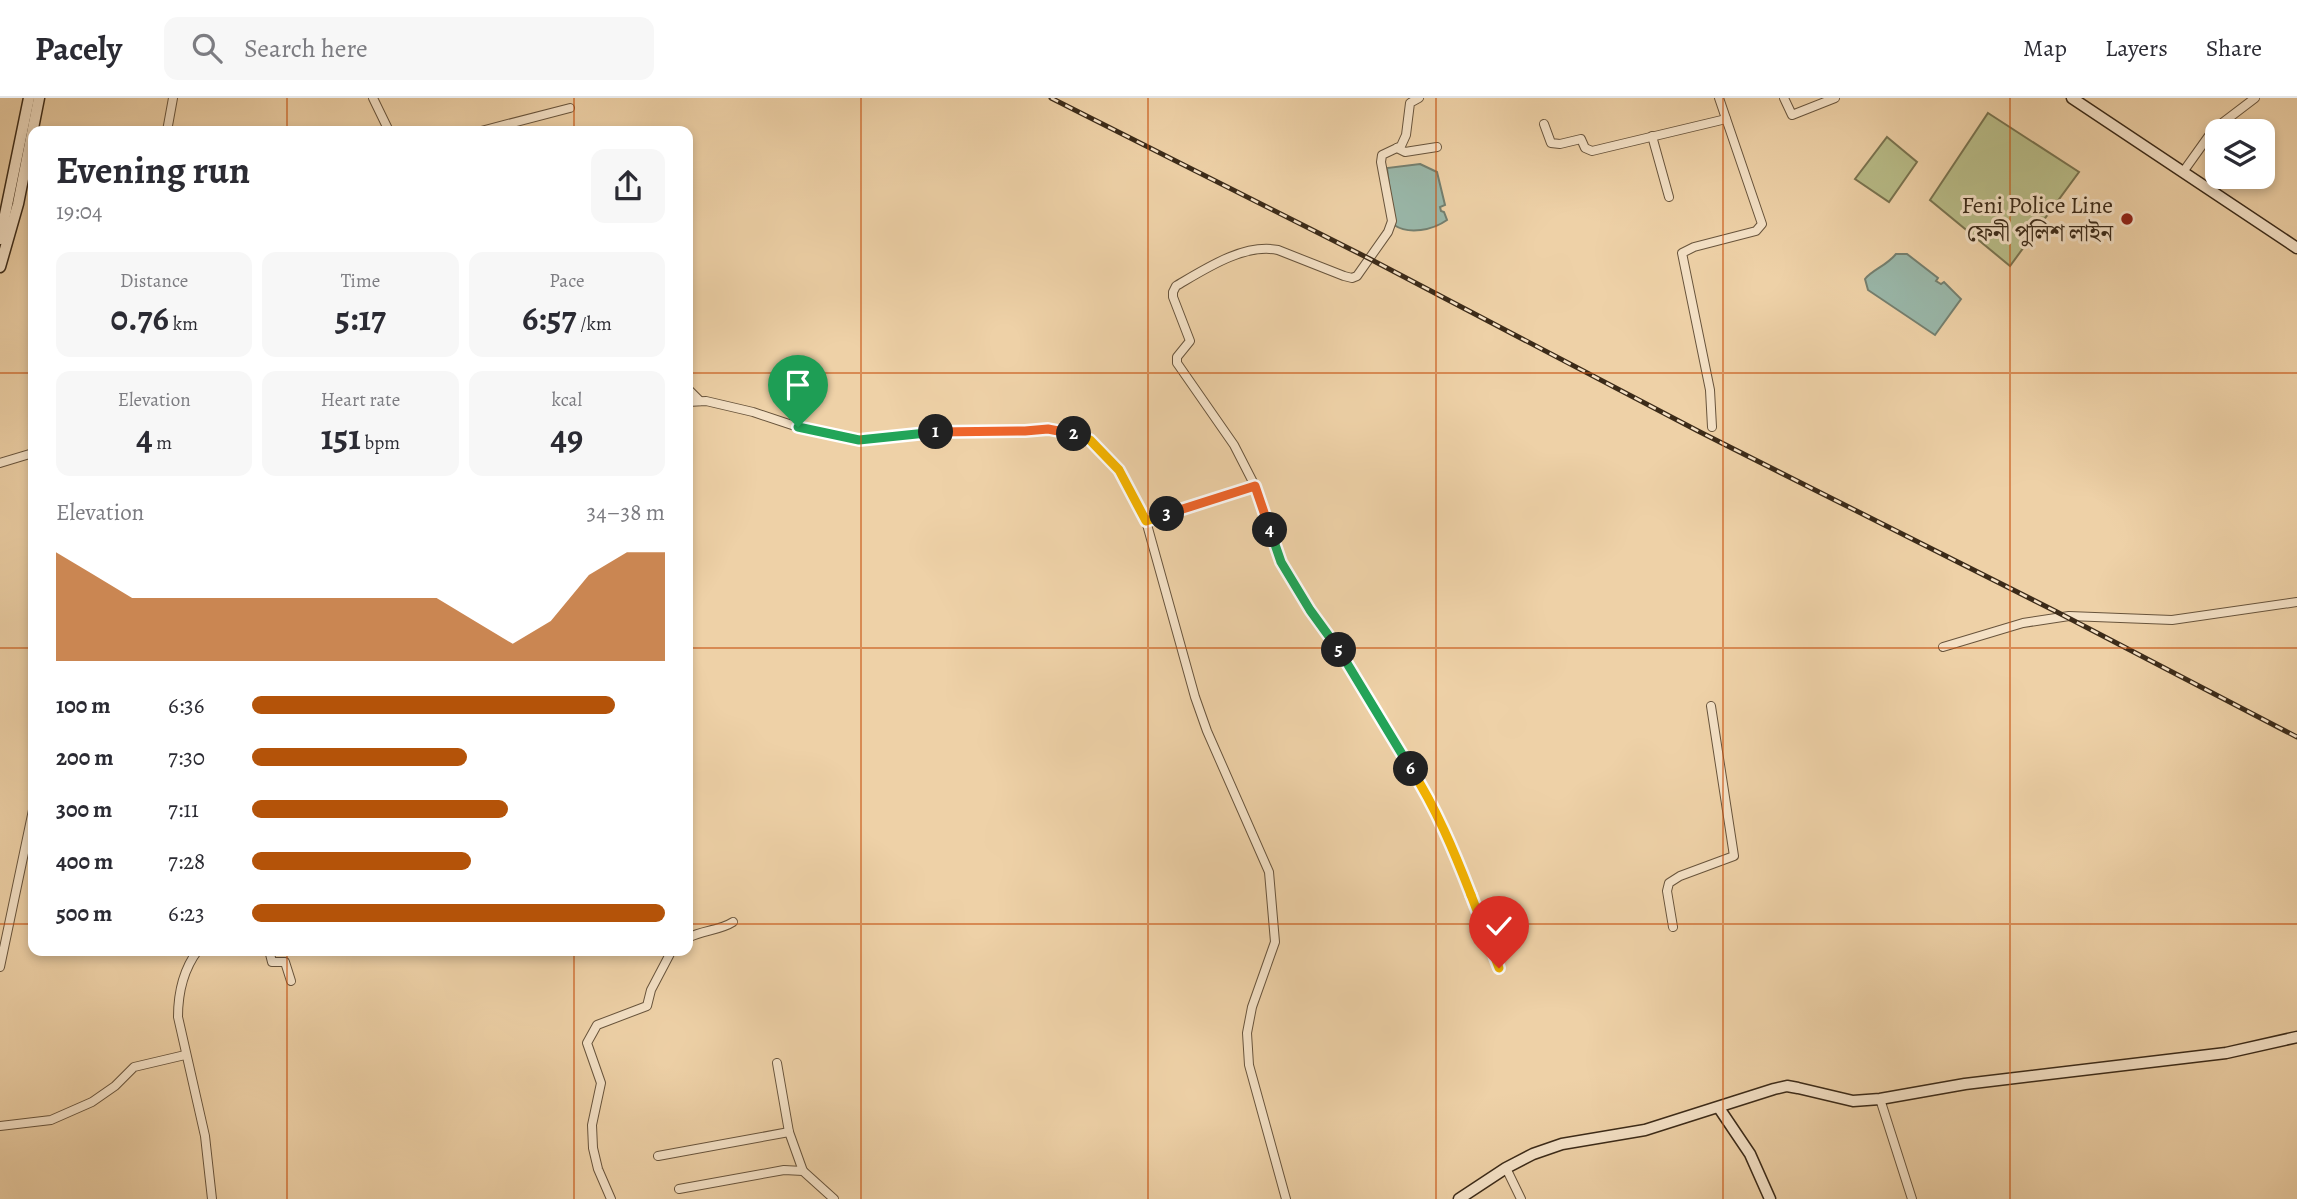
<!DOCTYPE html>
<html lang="en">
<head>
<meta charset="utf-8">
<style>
  :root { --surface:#fff; --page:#f7f7f7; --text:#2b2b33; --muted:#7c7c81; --line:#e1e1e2; --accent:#b45309 }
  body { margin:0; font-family:Alegreya,"Noto Serif Bengali",serif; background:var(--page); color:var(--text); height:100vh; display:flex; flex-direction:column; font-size:26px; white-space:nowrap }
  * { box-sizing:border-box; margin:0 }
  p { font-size:23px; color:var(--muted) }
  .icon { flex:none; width:38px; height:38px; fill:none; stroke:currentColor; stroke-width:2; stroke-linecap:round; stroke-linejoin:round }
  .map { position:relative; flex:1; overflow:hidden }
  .drawer { position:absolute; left:28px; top:28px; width:665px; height:830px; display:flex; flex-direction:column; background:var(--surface); border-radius:14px; box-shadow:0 4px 10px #0003 }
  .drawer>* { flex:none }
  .controls { position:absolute; left:2205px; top:21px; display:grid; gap:14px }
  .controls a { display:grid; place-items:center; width:70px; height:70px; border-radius:14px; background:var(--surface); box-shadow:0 4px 10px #0003; font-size:35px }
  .pin { position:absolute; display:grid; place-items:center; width:60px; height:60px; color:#fff; margin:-72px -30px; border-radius:50% 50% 50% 0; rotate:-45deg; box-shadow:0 0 7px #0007 }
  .pin .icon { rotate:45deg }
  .km { position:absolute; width:35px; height:35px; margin:-18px; border-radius:50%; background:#222; color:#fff; font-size:19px; line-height:35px; text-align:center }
  .round { display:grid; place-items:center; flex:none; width:74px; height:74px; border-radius:14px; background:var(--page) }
  .overview { display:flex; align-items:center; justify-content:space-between; height:119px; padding:0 28px }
  h1 { font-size:38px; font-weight:700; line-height:52px }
  .stats { display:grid; grid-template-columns:repeat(3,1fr); gap:10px; height:119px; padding:7px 28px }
  .stats div { display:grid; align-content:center; border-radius:14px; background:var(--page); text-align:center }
  .stats b { font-size:35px; font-weight:700 }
  .stats small { font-size:19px; font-weight:400 }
  .stats p { font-size:19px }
  .chart { height:196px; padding:14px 28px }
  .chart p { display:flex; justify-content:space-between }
  .chart svg { width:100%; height:126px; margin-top:7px; fill:var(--accent); opacity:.7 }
  ul { padding:0 28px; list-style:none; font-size:23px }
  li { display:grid; grid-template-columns:112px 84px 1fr; align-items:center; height:52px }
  li i { height:18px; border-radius:9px; background:var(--accent) }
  header { display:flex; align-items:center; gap:42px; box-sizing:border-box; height:98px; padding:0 35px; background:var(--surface); border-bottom:2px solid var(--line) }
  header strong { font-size:33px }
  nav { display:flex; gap:38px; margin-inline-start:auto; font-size:24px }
  .search { width:490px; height:63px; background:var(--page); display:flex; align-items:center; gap:18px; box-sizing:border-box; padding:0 24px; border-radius:14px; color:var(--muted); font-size:26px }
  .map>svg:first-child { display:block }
  .green { fill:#b8bc88; stroke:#7a7450; stroke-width:2 }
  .water { fill:#99b7a9; stroke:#747f6f; stroke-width:2 }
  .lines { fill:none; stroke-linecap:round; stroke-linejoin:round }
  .street-casing { stroke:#68543c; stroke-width:10 }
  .secondary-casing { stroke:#3c2b19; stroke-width:13 }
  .street { stroke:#f4e1c6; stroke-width:8 }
  .secondary { stroke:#f4e1c6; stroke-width:10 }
  .rail-casing { stroke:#3c2b19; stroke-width:5 }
  .rail { stroke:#f4e1c6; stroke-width:2.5; stroke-dasharray:8; stroke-linecap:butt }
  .split-1-casing { stroke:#fff; stroke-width:14 }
  .split-2-casing { stroke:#fff; stroke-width:14 }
  .split-3-casing { stroke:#fff; stroke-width:14 }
  .split-4-casing { stroke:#fff; stroke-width:14 }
  .split-5-casing { stroke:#fff; stroke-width:14 }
  .split-6-casing { stroke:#fff; stroke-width:14 }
  .split-7-casing { stroke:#fff; stroke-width:14 }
  .split-8-casing { stroke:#fff; stroke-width:14 }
  .split-1 { stroke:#22a559; stroke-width:9 }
  .split-2 { stroke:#f0652b; stroke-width:9 }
  .split-3 { stroke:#f5b400; stroke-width:9 }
  .split-4 { stroke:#f0652b; stroke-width:9 }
  .split-5 { stroke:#22a559; stroke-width:9 }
  .split-6 { stroke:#22a559; stroke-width:9 }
  .split-7 { stroke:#f5b400; stroke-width:9 }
  .split-8 { stroke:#f5b400; stroke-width:9 }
  .grid { fill:none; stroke:#c6500f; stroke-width:2; stroke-opacity:0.55 }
  .poi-dot { fill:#8f2418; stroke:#f4e1c6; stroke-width:2.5 }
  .labels { text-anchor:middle; stroke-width:6; stroke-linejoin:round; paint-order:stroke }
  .poi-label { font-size:24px; fill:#3c2b19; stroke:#f4e1c6; text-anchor:end }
</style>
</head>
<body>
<header>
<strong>Pacely</strong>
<div class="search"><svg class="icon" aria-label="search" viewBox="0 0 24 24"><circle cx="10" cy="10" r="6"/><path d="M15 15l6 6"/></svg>Search here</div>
<nav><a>Map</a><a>Layers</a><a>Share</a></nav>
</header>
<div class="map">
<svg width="2297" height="1101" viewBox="0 0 2297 1101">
  <rect width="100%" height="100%" fill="#eed1a7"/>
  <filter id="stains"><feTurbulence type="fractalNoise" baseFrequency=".00286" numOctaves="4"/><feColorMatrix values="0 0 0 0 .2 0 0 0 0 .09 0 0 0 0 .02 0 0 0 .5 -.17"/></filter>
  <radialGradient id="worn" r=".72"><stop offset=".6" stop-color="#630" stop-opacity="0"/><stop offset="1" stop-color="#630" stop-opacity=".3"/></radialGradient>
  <g class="green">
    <polygon points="1988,15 2079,74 2010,168 1930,102"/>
    <polygon points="1887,39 1917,64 1889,104 1855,81"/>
  </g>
  <g class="water">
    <path d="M1420,66L1437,74L1445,107L1440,109L1441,113L1444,114L1447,122C1433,132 1409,137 1394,127L1387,70Z"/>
    <path d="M1896,156H1907L1938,180L1936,183L1941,186L1944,184L1961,201L1935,237L1868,192L1865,181C1872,172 1886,168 1896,156Z"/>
  </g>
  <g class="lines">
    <g class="street-casing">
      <g id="street">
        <polyline points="373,0 389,33"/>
        <path d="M1419,0L1410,5L1406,37L1401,48L1382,57L1381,64L1392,123L1388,134L1357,178L1352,180L1344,178L1278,152C1244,145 1205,171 1176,188L1173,194V199L1190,243L1177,259V265L1234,347L1255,388L1281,464L1310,512L1337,548L1423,689L1451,747L1499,870"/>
        <polyline points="1784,0 1792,17 1835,0"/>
        <polyline points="1544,26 1551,45 1560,46 1581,41 1585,50 1592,53 1726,21"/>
        <polyline points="167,33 173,0"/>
        <polyline points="481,33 570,10"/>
        <polyline points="1652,38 1669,99"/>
        <polyline points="1397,50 1405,54 1437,49"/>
        <polyline points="2183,74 2213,32 2255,0"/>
        <polyline points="688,291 700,303"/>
        <polyline points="688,304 706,303 753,314 798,329 859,342 956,332 997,334 1048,331 1090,342 1119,372 1146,423 1195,599 1207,633 1269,774 1275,844 1252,909 1247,935 1249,967 1286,1101"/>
        <polyline points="1712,329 1710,292 1682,155 1694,149 1756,133 1762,126 1719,0"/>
        <polyline points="0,365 33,355"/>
        <polyline points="1146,423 1255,388"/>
        <polyline points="1943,549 2023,525 2069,518 2172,522 2297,504"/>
        <polyline points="1673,829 1667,793 1669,785 1680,778 1734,758 1711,608"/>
        <path d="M688,840C702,832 719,833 733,824"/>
        <path d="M198,852C183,872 178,894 178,919L205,1038L212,1101"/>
        <polyline points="269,852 272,864 285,864 291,883"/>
        <polyline points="0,869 33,712"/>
        <polyline points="777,965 789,1034 803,1073"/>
        <polyline points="1880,1001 1912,1101"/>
        <polyline points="0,1028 51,1022 92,1004 115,988 134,969 185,957"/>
        <polyline points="658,1058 789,1034"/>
        <polyline points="1506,1070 1521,1101"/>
        <polyline points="679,1091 784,1072 803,1073 834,1101"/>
        <polyline points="611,1101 598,1071 593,1050 592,1027 601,985 587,945 597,927 647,908 651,892 672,852"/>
      </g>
    </g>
    <g class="secondary-casing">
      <g id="secondary">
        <polyline points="2072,0 2297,150"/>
        <polyline points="0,141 29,0"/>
        <polyline points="0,169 18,106 39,0"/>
        <polyline points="1719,1010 1750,1056 1770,1101"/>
        <polyline points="1459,1101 1506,1070 1533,1056 1562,1046 1645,1032 1774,991 1787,988 1798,990 1853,1003 1880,1001 1965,986 2226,955 2297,939"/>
      </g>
    </g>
    <use href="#street" class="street"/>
    <use href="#secondary" class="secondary"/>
    <g class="rail-casing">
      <polyline id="rail" points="1051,0 1370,161 1698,333 2057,514 2297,639"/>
    </g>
    <use href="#rail" class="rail"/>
  </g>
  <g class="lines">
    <g class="split-1-casing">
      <polyline id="split-1" points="798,329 859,342 936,334"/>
    </g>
    <g class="split-2-casing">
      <polyline id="split-2" points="936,334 1025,333 1048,331 1074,336"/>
    </g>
    <g class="split-3-casing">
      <polyline id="split-3" points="1074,336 1090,342 1119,372 1146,423 1167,416"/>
    </g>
    <g class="split-4-casing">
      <polyline id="split-4" points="1167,416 1255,388 1270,432"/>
    </g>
    <g class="split-5-casing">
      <polyline id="split-5" points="1270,432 1281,464 1310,512 1339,552"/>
    </g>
    <g class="split-6-casing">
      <polyline id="split-6" points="1339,552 1411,671"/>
    </g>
    <g class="split-7-casing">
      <path id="split-7" d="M1411,671C1436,710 1454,753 1471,797"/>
    </g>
    <g class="split-8-casing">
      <polyline id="split-8" points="1471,797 1499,870"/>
    </g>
    <use href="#split-1" class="split-1"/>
    <use href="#split-2" class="split-2"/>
    <use href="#split-3" class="split-3"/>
    <use href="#split-4" class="split-4"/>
    <use href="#split-5" class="split-5"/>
    <use href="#split-6" class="split-6"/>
    <use href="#split-7" class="split-7"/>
    <use href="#split-8" class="split-8"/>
  </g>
  <path class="grid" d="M287,0V33M574,0V33M861,0V1101M1148,0V1101M1436,0V1101M1723,0V1101M2010,0V1101M0,275H33M688,275H2297M0,550H33M688,550H2297M0,826H33M688,826H2297M287,852V1101M574,852V1101"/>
  <circle class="poi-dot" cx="2127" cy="121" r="7"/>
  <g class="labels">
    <g class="poi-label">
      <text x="2113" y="115">Feni Police Line<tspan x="2113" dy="28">ফেনী পুলিশ লাইন</tspan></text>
    </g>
  </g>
  <rect width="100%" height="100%" filter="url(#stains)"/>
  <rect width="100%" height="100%" fill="url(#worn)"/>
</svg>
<div class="controls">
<a><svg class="icon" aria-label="layers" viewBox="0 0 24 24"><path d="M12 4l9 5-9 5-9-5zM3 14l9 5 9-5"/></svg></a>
</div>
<div class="pin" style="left:798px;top:329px;background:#1e9e55"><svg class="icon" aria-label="arrive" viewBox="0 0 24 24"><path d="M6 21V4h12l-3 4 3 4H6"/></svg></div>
<div class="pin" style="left:1499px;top:870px;background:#d93025"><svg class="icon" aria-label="check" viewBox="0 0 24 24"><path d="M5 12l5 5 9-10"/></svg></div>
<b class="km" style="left:936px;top:334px">1</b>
<b class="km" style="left:1074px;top:336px">2</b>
<b class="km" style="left:1167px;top:416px">3</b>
<b class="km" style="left:1270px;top:432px">4</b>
<b class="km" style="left:1339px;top:552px">5</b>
<b class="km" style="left:1411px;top:671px">6</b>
<section class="drawer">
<div class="overview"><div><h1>Evening run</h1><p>19:04</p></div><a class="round"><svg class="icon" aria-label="share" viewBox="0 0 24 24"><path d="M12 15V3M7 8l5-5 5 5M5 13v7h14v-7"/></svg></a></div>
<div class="stats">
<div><p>Distance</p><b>0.76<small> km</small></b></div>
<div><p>Time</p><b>5:17</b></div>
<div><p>Pace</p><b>6:57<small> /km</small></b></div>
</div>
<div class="stats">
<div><p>Elevation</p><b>4<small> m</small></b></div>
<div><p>Heart rate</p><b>151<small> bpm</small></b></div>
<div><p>kcal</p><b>49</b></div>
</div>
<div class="chart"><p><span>Elevation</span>34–38 m</p>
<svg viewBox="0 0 160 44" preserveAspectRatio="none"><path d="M0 44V6L10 14L20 22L30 22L40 22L50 22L60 22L70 22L80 22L90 22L100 22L110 30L120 38L130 30L140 14L150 6L160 6V44z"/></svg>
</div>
<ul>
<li><b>100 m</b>6:36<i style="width:88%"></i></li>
<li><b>200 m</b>7:30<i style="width:52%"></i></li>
<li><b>300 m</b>7:11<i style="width:62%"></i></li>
<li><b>400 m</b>7:28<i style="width:53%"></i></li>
<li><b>500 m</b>6:23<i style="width:100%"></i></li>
</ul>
</section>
</div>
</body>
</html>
